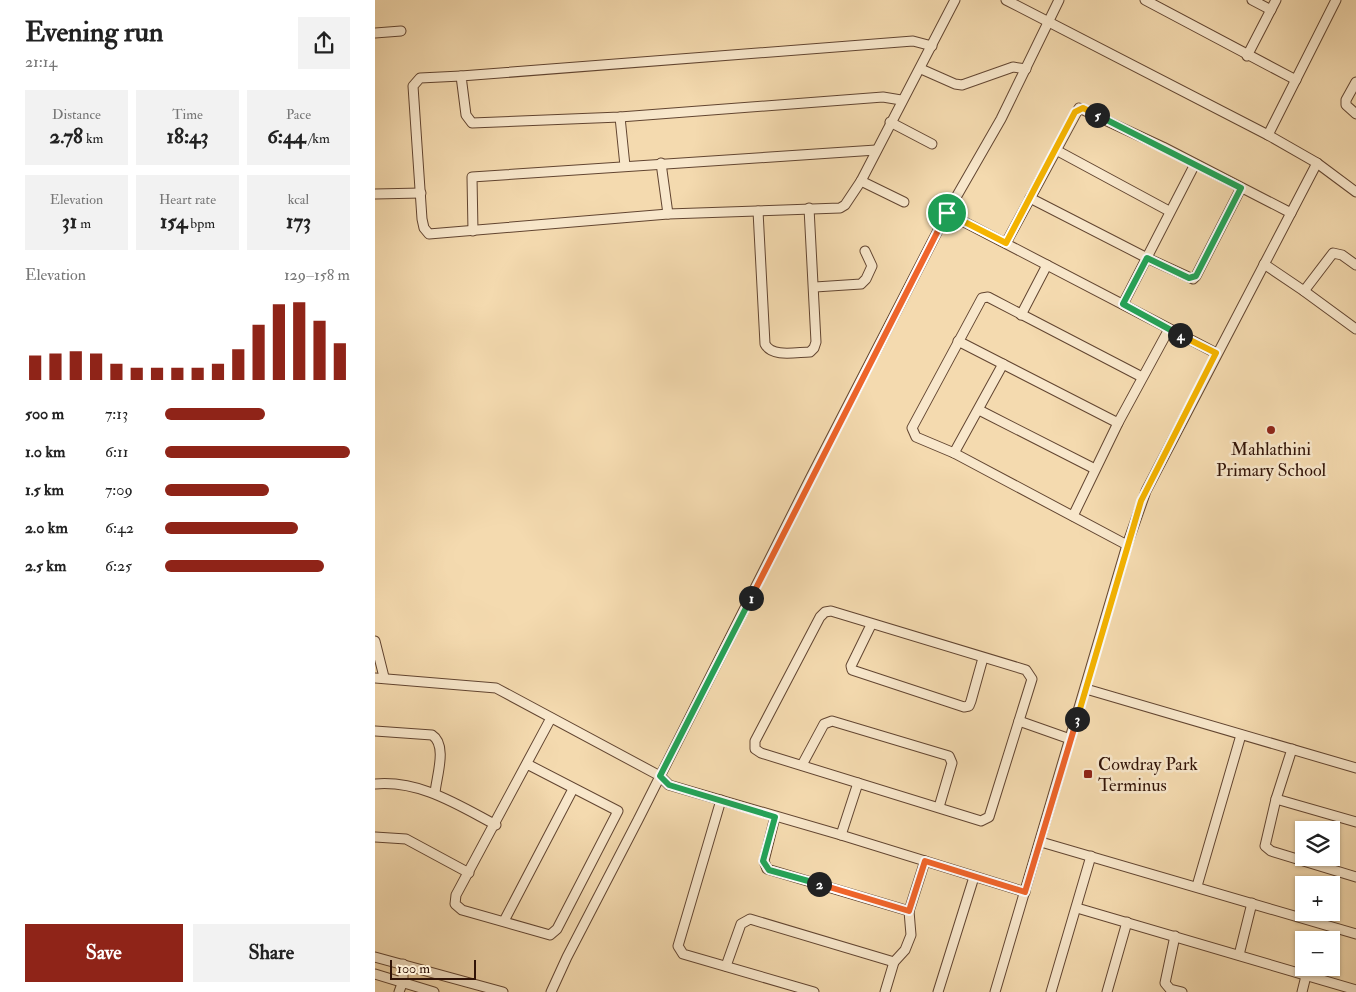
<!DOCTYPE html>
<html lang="en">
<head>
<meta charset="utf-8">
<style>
  :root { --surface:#fff; --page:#f2f2f2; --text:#222; --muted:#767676; --accent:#8f2418 }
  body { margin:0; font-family:"IM FELL Double Pica",serif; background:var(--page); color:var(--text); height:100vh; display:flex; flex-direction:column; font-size:19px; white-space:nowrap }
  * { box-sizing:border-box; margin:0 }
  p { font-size:16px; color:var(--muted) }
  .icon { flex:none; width:28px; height:28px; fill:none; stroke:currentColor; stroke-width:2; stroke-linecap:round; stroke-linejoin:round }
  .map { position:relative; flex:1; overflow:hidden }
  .side { display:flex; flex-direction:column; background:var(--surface); width:375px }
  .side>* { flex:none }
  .buttons { position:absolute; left:920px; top:821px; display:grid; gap:10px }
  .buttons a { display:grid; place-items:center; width:45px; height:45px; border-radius:0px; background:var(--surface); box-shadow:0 1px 4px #0004; font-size:25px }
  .scale { position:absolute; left:15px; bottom:12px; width:86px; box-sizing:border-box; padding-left:5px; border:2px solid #311307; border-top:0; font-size:14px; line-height:18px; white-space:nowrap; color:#311307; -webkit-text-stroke:4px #f8e7cb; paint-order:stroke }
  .pin { position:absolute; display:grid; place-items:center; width:42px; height:42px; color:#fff; margin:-21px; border:2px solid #fff; border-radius:50%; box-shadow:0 1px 5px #0007 }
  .km { position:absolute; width:25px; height:25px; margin:-12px; border-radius:50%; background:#222; color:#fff; font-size:14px; line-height:25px; text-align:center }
  .round { display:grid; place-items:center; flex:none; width:52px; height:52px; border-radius:0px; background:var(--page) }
  .summary { display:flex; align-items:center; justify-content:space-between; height:85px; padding:0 25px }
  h1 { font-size:28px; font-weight:700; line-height:38px }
  .metrics { display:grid; grid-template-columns:repeat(3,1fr); gap:8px; height:85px; padding:5px 25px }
  .metrics div { display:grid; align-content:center; border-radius:0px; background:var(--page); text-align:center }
  .metrics b { font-size:21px; font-weight:700 }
  .metrics small { font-size:14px; font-weight:400 }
  .metrics p { font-size:14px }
  .chart { height:140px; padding:10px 25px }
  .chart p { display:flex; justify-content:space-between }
  .chart svg { width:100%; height:90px; margin-top:5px; stroke:var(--accent); stroke-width:6 }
  .button { display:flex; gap:10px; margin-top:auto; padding:10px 25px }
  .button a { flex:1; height:58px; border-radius:0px; background:var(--accent); color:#fff; font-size:20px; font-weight:700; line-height:58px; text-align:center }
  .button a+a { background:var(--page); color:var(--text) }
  ul { padding:0 25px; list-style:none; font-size:16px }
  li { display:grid; grid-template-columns:80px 60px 1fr; align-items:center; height:38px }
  li i { height:12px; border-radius:6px; background:var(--accent) }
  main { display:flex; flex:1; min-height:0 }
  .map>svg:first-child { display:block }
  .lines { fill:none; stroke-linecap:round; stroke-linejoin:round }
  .minor-casing { stroke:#624531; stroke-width:11 }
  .minor { stroke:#f8e7cb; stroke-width:9 }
  .split-1-casing { stroke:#fff; stroke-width:10 }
  .split-2-casing { stroke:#fff; stroke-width:10 }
  .split-3-casing { stroke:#fff; stroke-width:10 }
  .split-4-casing { stroke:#fff; stroke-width:10 }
  .split-5-casing { stroke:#fff; stroke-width:10 }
  .split-6-casing { stroke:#fff; stroke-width:10 }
  .split-1 { stroke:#f0652b; stroke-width:6 }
  .split-2 { stroke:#22a559; stroke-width:6 }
  .split-3 { stroke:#f0652b; stroke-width:6 }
  .split-4 { stroke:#f5b400; stroke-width:6 }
  .split-5 { stroke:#22a559; stroke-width:6 }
  .split-6 { stroke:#f5b400; stroke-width:6 }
  .poi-dot { fill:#8f2418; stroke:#f8e7cb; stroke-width:2 }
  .labels { text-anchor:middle; stroke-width:5; stroke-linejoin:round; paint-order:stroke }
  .poi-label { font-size:18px; fill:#311307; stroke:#f8e7cb }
</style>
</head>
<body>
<main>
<section class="side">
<div class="summary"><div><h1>Evening run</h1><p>21:14</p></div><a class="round"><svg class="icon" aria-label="share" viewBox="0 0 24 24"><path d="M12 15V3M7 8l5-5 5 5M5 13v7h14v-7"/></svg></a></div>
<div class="metrics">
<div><p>Distance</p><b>2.78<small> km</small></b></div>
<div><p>Time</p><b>18:43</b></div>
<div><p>Pace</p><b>6:44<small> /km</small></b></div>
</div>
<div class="metrics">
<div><p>Elevation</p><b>31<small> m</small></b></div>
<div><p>Heart rate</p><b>154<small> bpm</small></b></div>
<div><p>kcal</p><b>173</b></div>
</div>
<div class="chart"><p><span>Elevation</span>129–158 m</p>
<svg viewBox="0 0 160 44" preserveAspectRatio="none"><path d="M5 44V32M15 44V31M25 44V30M35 44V31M45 44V36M55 44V38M65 44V38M75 44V38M85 44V38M95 44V36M105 44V29M115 44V17M125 44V7M135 44V6M145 44V15M155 44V26"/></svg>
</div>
<ul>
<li><b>500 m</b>7:13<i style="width:54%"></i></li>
<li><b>1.0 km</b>6:11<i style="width:100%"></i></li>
<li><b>1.5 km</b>7:09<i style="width:56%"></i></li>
<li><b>2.0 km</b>6:42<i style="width:72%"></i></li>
<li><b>2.5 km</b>6:25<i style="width:86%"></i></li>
</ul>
<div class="button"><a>Save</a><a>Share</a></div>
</section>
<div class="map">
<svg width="981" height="992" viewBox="0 0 981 992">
  <rect width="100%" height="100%" fill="#f4daaf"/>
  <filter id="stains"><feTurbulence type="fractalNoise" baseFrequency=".004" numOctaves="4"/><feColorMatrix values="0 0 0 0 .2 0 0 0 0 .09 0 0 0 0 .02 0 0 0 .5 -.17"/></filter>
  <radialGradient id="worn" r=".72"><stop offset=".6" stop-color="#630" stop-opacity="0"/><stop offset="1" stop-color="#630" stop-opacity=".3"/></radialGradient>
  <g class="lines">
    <g class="minor-casing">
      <g id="minor">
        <polyline points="631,0 893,135 942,163 981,192"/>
        <polyline points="770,0 921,80"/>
        <polyline points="877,0 896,10"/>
        <polyline points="0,33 26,31"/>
        <polyline points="872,56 901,0"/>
        <polyline points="546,69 580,84 587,85 638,67 651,69"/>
        <polyline points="86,76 45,78 38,86 47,219 49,228 54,234 293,214 465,208 470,205 486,181 580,0"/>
        <polyline points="981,82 971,100 971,105 981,114"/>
        <polyline points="526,100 508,97 245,117 97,123 91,115 86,76 538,41 557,46"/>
        <polyline points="245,117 250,166"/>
        <polyline points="515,122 557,144"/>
        <polyline points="893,135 961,0"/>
        <polyline points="681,150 794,211"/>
        <polyline points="286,163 293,214"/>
        <polyline points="486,181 529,202"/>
        <polyline points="0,194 46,193"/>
        <polyline points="655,198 772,258 818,279 821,276 866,188"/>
        <path d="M383,211L390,344C397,358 422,352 435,352L439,348L441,342L434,208"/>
        <polyline points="572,213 841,353"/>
        <polyline points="98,231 97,177 501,150"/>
        <polyline points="631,243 704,108 788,147 916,213"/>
        <polyline points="889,264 929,291 981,329"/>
        <polyline points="440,287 486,284 491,279 497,266 490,251"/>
        <polyline points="929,291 958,253 967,255 981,265"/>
        <polyline points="748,304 820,164"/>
        <polyline points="646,315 672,265"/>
        <polyline points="583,341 743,423"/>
        <polyline points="604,410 720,469"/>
        <polyline points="579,453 628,364"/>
        <polyline points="698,516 743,423 794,329"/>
        <polyline points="752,545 579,453 541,437 537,428 607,298 613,297 767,377"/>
        <polygon points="456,611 651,670 657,679 614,817 606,821 386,753 380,749 380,741 445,617 450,612"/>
        <polyline points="496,625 476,666 477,670 589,707 594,706 596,701 608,658"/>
        <polyline points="0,641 9,677"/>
        <polyline points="0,678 121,688 285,776 294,785 466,835 650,892"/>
        <polyline points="711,689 981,768"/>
        <polyline points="644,721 695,739"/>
        <path d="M0,731L57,735C73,745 61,778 60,793"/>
        <polyline points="917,749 901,799 890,846 896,851 981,877"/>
        <polyline points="152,764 243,811 182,929 175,935 87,910 80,904 81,895 176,718"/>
        <polyline points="427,765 449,724 457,721 574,756 577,763 564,807"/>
        <path d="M0,784C45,780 83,805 121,825"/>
        <polyline points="901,799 981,822"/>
        <polyline points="346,800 303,946 308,954 439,992"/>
        <polyline points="400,817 389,861 392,869 534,911"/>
        <polyline points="466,835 483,783"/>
        <polyline points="0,837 31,839 94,873"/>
        <polyline points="666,842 981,934"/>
        <polyline points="822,886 866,735"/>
        <polyline points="702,908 981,990"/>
        <polyline points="129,921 198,789"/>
        <polyline points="800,936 790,983 795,989 807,992"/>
        <polyline points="864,955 877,903"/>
        <polyline points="0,957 128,992"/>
        <polyline points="351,966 366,924 375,919 519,962"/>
        <polyline points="0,974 59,992"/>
        <polyline points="24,992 28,981 28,964"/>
        <polyline points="176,992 192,957 263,820 436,477 572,213 626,119 684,0"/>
        <polyline points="510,992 519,962 530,950 536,935 534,911 550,861"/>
        <polyline points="563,992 599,877"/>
        <polyline points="620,992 752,545 771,491 942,163"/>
        <polyline points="676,992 716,856"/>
        <polyline points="732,992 752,922"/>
        <polyline points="927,992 931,976"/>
      </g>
    </g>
    <use href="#minor" class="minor"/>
  </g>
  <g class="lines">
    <g class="split-1-casing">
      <polyline id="split-1" points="376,598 572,213"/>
    </g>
    <g class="split-2-casing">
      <polyline id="split-2" points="376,598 285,776 294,785 400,817 388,861 394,870 444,884"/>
    </g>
    <g class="split-3-casing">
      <polyline id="split-3" points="444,884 534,911 550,861 650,892 702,719"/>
    </g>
    <g class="split-4-casing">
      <polyline id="split-4" points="702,719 766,501 841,353 805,335"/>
    </g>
    <g class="split-5-casing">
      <polyline id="split-5" points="722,115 866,188 821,276 814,278 772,258 748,304 805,335"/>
    </g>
    <g class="split-6-casing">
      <polyline id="split-6" points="572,213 631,243 700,112 708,108 722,115"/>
    </g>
    <use href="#split-1" class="split-1"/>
    <use href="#split-2" class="split-2"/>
    <use href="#split-3" class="split-3"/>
    <use href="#split-4" class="split-4"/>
    <use href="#split-5" class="split-5"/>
    <use href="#split-6" class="split-6"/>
  </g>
  <g class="poi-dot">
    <circle cx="896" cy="430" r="5"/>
    <rect x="708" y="769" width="10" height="10" rx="2.5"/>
  </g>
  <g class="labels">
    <g class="poi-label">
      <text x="896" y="455">Mahlathini<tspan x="896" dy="21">Primary School</tspan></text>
      <text x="723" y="770" text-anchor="start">Cowdray Park<tspan x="723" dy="21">Terminus</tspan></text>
    </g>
  </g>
  <rect width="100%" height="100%" filter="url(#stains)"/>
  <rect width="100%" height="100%" fill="url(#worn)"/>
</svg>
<div class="buttons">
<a><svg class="icon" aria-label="layers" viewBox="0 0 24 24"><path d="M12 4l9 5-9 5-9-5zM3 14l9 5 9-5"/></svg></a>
<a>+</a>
<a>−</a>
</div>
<div class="scale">100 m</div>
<div class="pin" style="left:572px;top:213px;background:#1e9e55"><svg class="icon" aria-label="arrive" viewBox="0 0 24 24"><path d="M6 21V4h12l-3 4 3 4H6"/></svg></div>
<b class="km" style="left:376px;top:598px">1</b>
<b class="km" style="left:444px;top:884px">2</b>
<b class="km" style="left:702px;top:719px">3</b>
<b class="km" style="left:805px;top:335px">4</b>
<b class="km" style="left:722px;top:115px">5</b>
</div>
</main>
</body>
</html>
